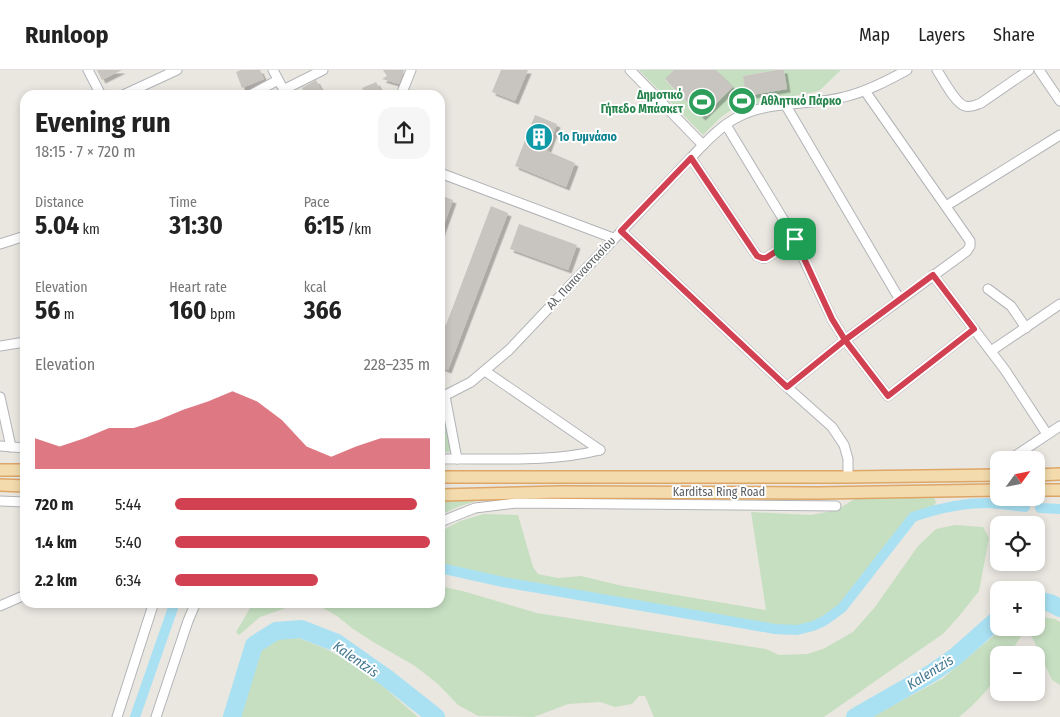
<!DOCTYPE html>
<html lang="en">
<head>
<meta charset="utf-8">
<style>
  :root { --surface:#fff; --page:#f6f6f6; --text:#222; --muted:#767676; --line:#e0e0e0; --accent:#d14151 }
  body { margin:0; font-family:"Fira Sans Condensed",sans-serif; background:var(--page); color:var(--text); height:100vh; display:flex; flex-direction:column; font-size:19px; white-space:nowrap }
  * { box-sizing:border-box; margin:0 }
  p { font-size:16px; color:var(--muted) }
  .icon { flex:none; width:28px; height:28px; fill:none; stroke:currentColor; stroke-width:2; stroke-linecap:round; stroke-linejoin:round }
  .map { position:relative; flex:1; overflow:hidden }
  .drawer { position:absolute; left:20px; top:20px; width:425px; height:518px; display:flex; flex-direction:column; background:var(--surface); border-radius:15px; box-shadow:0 2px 8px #0003 }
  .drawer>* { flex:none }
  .needle { width:32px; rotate:57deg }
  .controls { position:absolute; left:990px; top:381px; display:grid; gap:10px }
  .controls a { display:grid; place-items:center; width:55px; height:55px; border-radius:10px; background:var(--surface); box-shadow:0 2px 8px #0003; font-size:25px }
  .pin { position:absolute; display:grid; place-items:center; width:42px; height:42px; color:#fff; margin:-21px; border-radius:10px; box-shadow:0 2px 8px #0006 }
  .round { display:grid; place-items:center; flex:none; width:52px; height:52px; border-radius:15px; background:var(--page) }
  .head { display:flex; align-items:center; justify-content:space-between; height:85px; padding:0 15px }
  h1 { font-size:28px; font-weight:700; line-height:38px }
  .figures { display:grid; grid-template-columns:repeat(3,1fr); gap:8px; height:85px; padding:5px 15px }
  .figures div { display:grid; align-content:center }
  .figures b { font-size:25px; font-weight:700 }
  .figures small { font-size:14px; font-weight:400 }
  .figures p { font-size:14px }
  .chart { height:140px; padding:10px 15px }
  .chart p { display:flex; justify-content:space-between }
  .chart svg { width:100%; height:90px; margin-top:5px; fill:var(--accent); opacity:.7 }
  ul { padding:0 15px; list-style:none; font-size:16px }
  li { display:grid; grid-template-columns:80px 60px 1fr; align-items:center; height:38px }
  li i { height:12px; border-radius:6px; background:var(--accent) }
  header { display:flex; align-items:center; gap:30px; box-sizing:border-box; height:70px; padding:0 25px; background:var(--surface); border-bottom:1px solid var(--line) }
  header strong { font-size:24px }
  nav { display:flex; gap:28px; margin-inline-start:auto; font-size:18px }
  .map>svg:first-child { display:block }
  .green { fill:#c6dfc1 }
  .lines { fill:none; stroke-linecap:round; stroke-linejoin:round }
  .canal { stroke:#a9e1f3; stroke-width:10 }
  .river { stroke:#a9e1f3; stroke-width:18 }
  .building { fill:#c8c4c0; filter:url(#shadow) }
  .minor-casing { stroke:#b2b4b7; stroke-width:11 }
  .major-casing { stroke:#dea667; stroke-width:14 }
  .minor { stroke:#fff; stroke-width:9 }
  .major { stroke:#f3dbad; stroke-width:11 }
  .route-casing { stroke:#fff; stroke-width:10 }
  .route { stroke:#d14151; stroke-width:6 }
  .labels { text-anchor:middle; stroke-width:4; stroke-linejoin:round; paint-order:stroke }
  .leisure-label { font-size:12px; font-weight:bold; fill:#27864d; stroke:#fff; text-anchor:end }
  .culture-label { font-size:12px; font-weight:bold; fill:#0d838f; stroke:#fff; text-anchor:start }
  .street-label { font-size:12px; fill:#5a5e60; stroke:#fff }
  .water-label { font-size:14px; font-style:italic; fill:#437892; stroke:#fff }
</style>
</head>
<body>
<header>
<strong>Runloop</strong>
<nav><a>Map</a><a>Layers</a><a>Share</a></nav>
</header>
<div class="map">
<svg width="1060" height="647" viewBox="0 0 1060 647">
  <defs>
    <filter id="shadow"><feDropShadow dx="3.5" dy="3.5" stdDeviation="0" flood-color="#0004"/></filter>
  </defs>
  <rect width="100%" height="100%" fill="#eae7e1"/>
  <g class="green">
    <polygon points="639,0 674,0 665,10 702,47 732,17 716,0 777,0 743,6 747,26 787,19 784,0 841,0 819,21 734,38 721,47 703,65"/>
    <polygon points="444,333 453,381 440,383 440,334"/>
    <polygon points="859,426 934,428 936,432 934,436 910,446 840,536 813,553 793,557 765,555 502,508 440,494 440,462 460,451 484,444 518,445 533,497 538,504 558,508 581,506 623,516 766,540 751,442 811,445 837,440"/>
    <polygon points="440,430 475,430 474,432 460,436 440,445"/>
    <polygon points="955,455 983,457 989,468 979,521 960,545 944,563 824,647 654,647 645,626 639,626 632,634 615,637 600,632 568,634 534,647 478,646 458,635 438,614 415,596 375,573 353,559 337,546 314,533 440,532 440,516 466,522 537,543 766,579 779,585 807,584 823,579 853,562 875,537 918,476 936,459"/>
    <polygon points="253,533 253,532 300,533 260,547 239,565 236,562"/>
    <path d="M1036,546L1055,549L1060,552V615L1052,610L1032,567L1023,563L1009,585H999C999,590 1000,597 999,601C994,615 971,638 959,647H871L942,609L1003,558H1036Z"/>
    <path d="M296,567L324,578L363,599L418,647H239C246,620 248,581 277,569C283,567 290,568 296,567Z"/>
  </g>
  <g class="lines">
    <g class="canal">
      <polyline points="1040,438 1060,439"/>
      <path d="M440,498L503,512L712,548L775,559L797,560L813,556L824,551L842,538L913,447C936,439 961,433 986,433C999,433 1012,436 1025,437"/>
      <polyline points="135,647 175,532"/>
    </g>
    <g class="river">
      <polyline points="1036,530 1050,533 1060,538"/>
      <polyline points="232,647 254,575 276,561 301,559 337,573 388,609 436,647"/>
      <polyline points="855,647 932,603 955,587 999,548"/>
    </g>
  </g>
  <g class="building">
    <polygon points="97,0 122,0 102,10"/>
    <polygon points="241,0 260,0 264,9 242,18 236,2"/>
    <polygon points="383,0 404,0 399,14 382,9 387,6"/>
    <polygon points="501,0 528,0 515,31 492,22"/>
    <polygon points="674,0 716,0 733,17 702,47 665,9"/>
    <polygon points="777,0 784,0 787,19 746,26 743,6"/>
    <polygon points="316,10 324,25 306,25 302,18"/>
    <polygon points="376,12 383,25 366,25 362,18"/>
    <polygon points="535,45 557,54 547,81 575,93 566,117 515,96"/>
    <polygon points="440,125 453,130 441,163 440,163"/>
    <polygon points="491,136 508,143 448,300 440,297 440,252 446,255"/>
    <polygon points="519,154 577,175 568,200 510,179"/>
  </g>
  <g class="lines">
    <g class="minor-casing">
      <g id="minor">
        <polyline points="88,0 101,25"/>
        <polyline points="273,0 281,15"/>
        <polyline points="630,0 703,75"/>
        <path d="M937,0C942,8 956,34 965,36C971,38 976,35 981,33L1029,0"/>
        <polyline points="1039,0 1060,31"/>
        <polyline points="283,20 323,0"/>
        <polyline points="123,25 177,0"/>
        <polyline points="250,25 278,10"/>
        <polyline points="401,25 411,0"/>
        <polyline points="785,34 900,230"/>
        <polyline points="726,55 791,162 832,249 845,270 888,326 974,259"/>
        <polyline points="691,88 757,186 762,188 766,188 795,169"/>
        <polyline points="440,103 613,168"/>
        <polyline points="946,136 1060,65"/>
        <polyline points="621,161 787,317 832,357 844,375 848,389 848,407"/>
        <polyline points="0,174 25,166"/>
        <polyline points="933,205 1005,300 1047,364"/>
        <polyline points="988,219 1011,236 1026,258"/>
        <polyline points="0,276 25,272"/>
        <polyline points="991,281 1060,234"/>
        <polyline points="485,301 600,380"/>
        <polyline points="787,317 845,270 967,181 970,176 970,171 865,21"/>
        <polyline points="445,326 457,389"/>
        <polyline points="0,327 11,377"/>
        <path d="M440,328L471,312L509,280L703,75C713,65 723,55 736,48C768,30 809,36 844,27C866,22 887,11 907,0"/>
        <polyline points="0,376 25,378"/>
        <path d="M440,389C493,388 549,393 600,380"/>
        <polyline points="1009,390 1060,356"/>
        <polyline points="0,431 25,432"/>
        <polyline points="440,452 475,438 516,433 836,436"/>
        <polyline points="0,536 25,525"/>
        <polyline points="117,647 154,532"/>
        <polyline points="156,647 188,551 196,532"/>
      </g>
    </g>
    <g class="major-casing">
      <g id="major">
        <polyline points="0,400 25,400"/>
        <polyline points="1036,405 1060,404"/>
        <polyline points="440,407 848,407 999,405"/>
        <polyline points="0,415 25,416"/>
        <polyline points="1036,420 1060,420"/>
        <polyline points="440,425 560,422 818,423 999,420"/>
      </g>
    </g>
    <use href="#minor" class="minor"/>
    <use href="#major" class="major"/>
  </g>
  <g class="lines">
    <g class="route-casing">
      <polyline id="route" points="795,169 766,188 762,188 757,186 691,88 621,161 787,317 845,270 933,205 974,259 888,326 845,270 832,249 795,169"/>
    </g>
    <use href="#route" class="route"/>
  </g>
  <defs>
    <g id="stadium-disc" transform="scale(1.4375)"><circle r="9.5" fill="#2e9e5b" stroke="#fff"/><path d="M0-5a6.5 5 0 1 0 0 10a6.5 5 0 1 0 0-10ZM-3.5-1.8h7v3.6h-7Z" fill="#fff"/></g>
    <g id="building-disc" transform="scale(1.4375)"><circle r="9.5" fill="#0f9aa8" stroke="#fff"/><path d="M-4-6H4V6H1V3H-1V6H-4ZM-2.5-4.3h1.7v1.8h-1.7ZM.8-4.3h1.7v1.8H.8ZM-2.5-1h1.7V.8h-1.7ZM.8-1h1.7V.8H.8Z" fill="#fff"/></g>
  </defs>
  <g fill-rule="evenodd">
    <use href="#stadium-disc" x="742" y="31"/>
    <use href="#stadium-disc" x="702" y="32"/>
    <use href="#building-disc" x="539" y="67"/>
  </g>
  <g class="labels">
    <g class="leisure-label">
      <text x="683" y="29">Δημοτικό<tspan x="683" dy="14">Γήπεδο Μπάσκετ</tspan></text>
      <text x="761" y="35" text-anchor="start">Αθλητικό Πάρκο</text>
    </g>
    <g class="culture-label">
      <text x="558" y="71">1ο Γυμνάσιο</text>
    </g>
    <g class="street-label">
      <text transform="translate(581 203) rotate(-47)" y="4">Αλ. Παπαναστασίου</text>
      <text x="719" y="426">Karditsa Ring Road</text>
    </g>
    <g class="water-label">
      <text transform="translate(356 589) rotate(35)" y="5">Kalentzis</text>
      <text transform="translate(930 602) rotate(-32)" y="5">Kalentzis</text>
    </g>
  </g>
</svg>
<div class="controls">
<a><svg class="needle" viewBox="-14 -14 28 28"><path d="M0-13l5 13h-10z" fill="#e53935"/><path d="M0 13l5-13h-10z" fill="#767676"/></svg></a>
<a><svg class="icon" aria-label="locate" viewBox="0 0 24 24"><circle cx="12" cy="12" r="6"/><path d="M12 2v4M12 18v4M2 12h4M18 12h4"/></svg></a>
<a>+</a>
<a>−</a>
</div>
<div class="pin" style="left:795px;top:169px;background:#1e9e55"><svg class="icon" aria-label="arrive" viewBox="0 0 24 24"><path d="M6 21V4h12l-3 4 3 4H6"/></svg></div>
<section class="drawer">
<div class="head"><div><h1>Evening run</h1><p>18:15 · 7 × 720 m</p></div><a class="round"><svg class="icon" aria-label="share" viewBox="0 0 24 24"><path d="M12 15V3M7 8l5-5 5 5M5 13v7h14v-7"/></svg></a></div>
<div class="figures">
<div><p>Distance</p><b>5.04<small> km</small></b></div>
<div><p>Time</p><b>31:30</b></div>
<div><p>Pace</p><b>6:15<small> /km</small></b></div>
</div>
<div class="figures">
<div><p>Elevation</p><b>56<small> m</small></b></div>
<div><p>Heart rate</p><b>160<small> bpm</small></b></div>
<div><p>kcal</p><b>366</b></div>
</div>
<div class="chart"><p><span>Elevation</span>228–235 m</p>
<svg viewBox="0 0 160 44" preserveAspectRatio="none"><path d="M0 44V29L10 33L20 29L30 24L40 24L50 20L60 15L70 11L80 6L90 11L100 20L110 33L120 38L130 33L140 29L150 29L160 29V44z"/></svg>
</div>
<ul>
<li><b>720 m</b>5:44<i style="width:95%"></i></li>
<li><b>1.4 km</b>5:40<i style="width:100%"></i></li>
<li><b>2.2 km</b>6:34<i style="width:56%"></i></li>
</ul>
</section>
</div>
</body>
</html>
